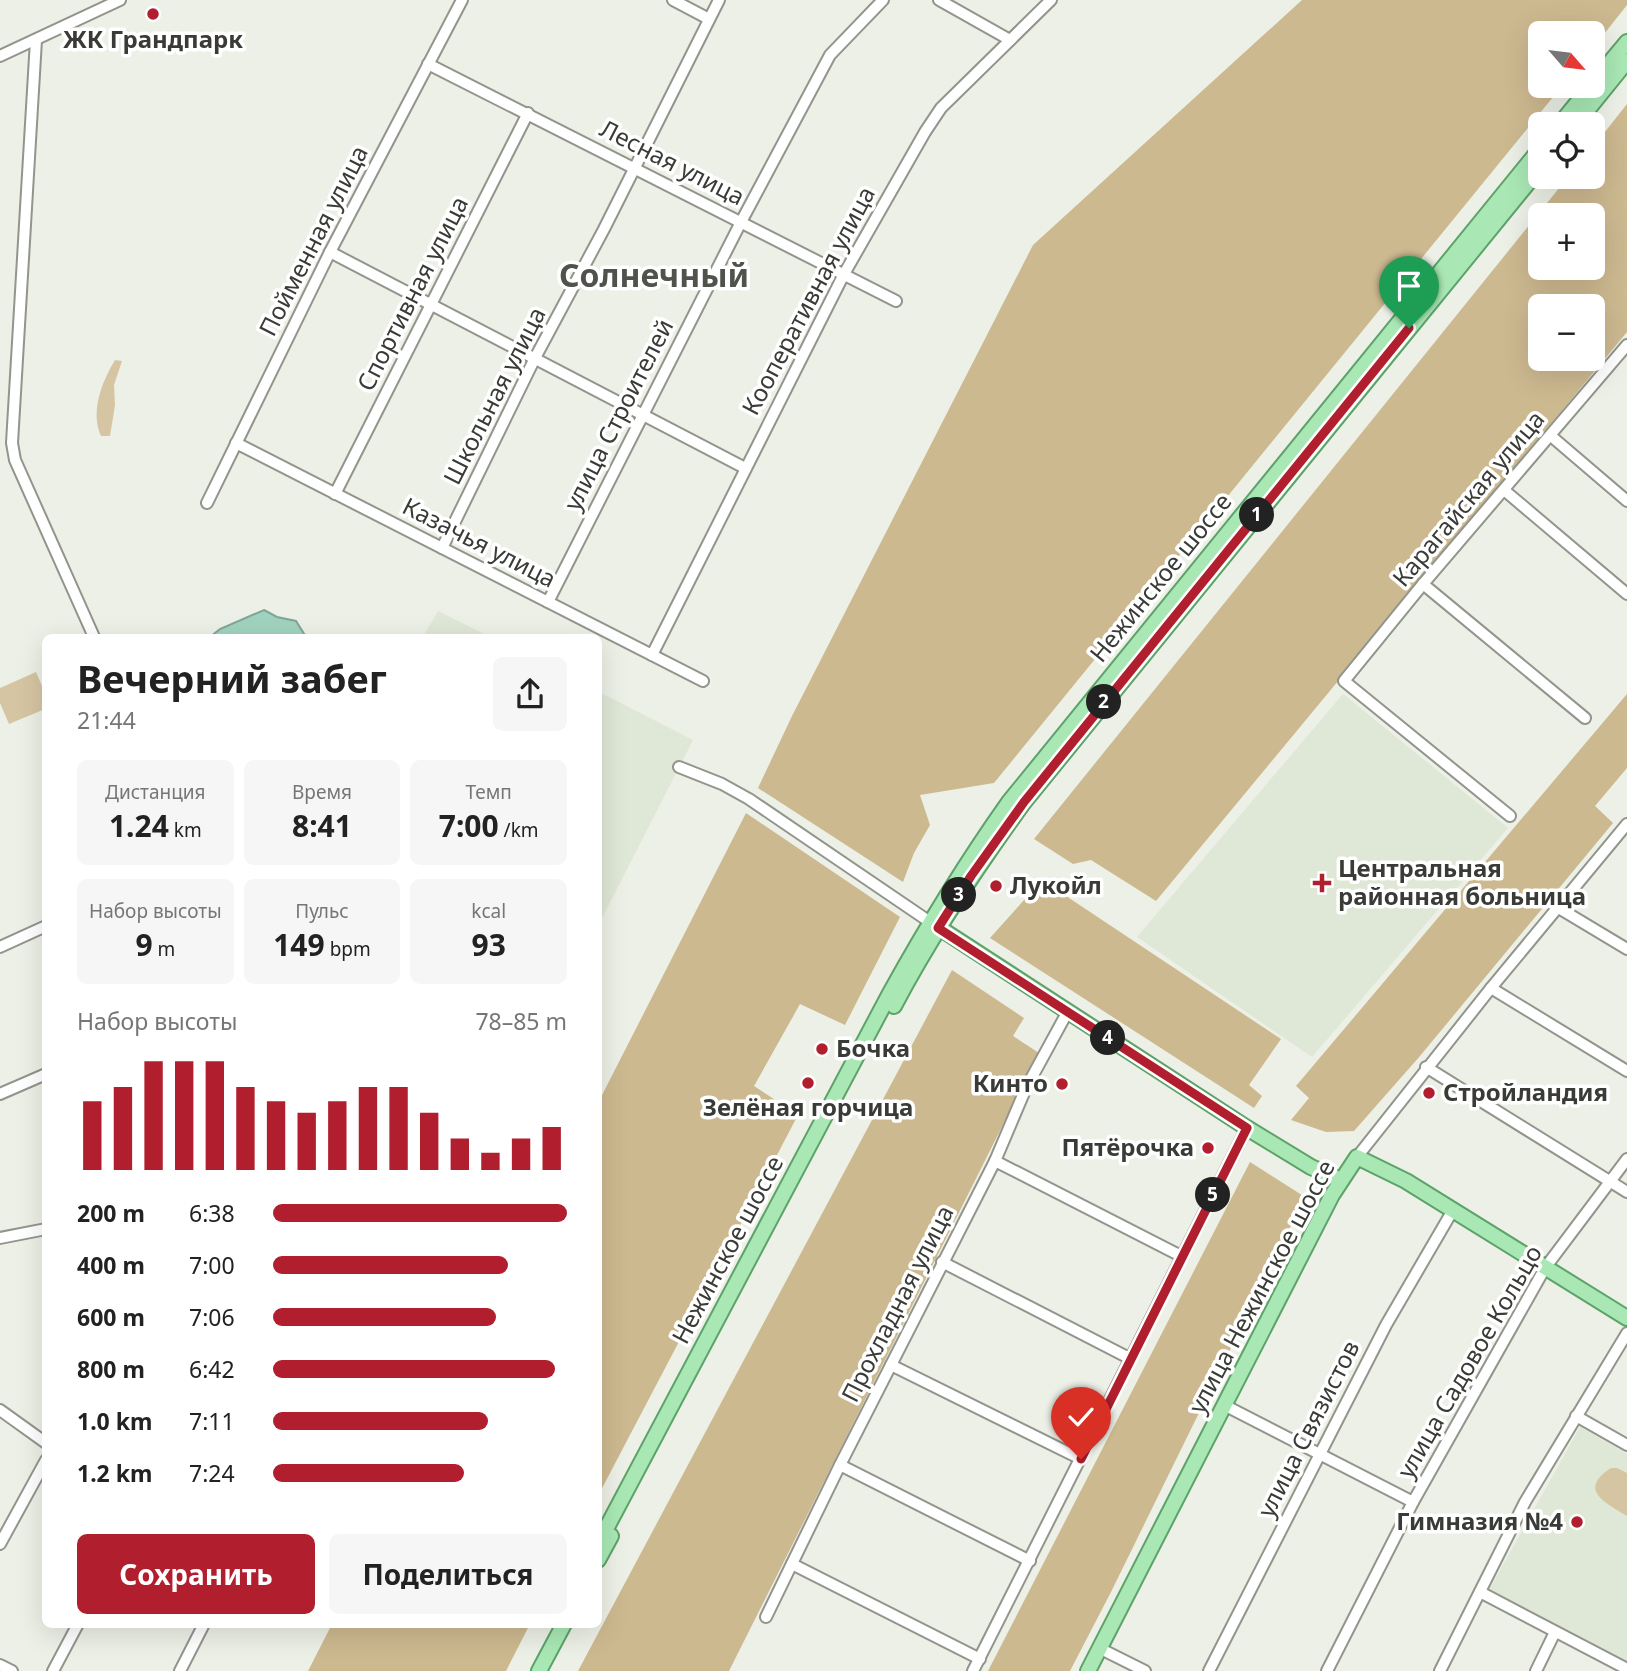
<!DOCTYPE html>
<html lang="ru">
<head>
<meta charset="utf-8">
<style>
  :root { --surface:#fff; --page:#f6f6f6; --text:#222; --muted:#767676; --accent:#b11e2e }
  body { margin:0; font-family:"Noto Sans",sans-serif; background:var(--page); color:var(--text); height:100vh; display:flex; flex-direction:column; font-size:26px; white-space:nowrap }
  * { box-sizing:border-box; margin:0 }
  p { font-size:23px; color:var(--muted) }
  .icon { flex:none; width:38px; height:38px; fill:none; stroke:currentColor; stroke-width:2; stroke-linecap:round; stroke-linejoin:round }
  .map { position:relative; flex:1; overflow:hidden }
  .sheet { position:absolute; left:42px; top:634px; width:560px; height:994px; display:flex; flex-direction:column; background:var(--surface); border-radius:10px; box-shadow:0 7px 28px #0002 }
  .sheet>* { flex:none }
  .needle { width:46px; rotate:118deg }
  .tools { position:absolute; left:1528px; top:21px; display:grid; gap:14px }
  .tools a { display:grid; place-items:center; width:77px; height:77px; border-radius:10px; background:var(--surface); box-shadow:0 7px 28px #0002; font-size:35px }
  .pin { position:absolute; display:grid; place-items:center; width:60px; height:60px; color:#fff; margin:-72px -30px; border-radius:50% 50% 50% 0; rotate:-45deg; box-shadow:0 0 7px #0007 }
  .pin .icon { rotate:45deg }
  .km { position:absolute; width:35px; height:35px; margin:-18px; border-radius:50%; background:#222; color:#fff; font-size:19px; line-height:35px; text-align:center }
  .round { display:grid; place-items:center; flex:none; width:74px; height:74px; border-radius:10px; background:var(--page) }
  .summary { display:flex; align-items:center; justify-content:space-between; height:119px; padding:0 35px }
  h1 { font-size:38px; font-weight:700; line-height:52px }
  .metrics { display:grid; grid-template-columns:repeat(3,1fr); gap:10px; height:119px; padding:7px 35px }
  .metrics div { display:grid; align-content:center; border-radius:10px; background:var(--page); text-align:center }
  .metrics b { font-size:30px; font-weight:700 }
  .metrics small { font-size:19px; font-weight:400 }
  .metrics p { font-size:19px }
  .chart { height:196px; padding:14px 35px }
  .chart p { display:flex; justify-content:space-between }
  .chart svg { width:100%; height:126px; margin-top:7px; stroke:var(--accent); stroke-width:6 }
  .primary-button { display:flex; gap:14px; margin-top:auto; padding:14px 35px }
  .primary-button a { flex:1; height:80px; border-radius:10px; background:var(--accent); color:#fff; font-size:28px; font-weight:700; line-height:80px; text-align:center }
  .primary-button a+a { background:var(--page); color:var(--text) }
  ul { padding:0 35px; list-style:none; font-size:23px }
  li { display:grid; grid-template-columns:112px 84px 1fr; align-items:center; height:52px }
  li i { height:18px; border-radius:9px; background:var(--accent) }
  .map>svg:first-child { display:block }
  .built { fill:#dfe7d6 }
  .green { fill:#d6c5a2 }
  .forest { fill:#cdb990; fill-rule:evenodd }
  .water { fill:#a0d3bf; stroke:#81a596; stroke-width:2 }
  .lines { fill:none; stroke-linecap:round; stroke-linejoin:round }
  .minor-casing { stroke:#91958c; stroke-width:14 }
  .major-casing { stroke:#5da269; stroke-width:18 }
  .minor { stroke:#fff; stroke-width:10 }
  .major { stroke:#a9e8b5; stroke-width:14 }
  .route-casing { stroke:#fff; stroke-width:14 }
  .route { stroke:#b11e2e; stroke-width:9 }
  .poi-dot { fill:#b11e2e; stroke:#fff; stroke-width:2.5 }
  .labels { text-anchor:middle; stroke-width:7; stroke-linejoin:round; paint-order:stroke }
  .poi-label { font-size:24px; font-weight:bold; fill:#393b37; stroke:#fff; text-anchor:start }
  .street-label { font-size:24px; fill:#393b37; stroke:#fff }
  .district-label { font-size:32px; font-weight:bold; fill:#50534b; stroke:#fff }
</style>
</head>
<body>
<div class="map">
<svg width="1627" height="1671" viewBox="0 0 1627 1671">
  <rect width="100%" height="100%" fill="#ecf0e6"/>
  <g class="built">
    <polygon points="438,611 490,637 423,637"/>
    <polygon points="599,692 693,740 599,924"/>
    <polygon points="1343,694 1508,828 1312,1057 1137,937"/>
    <polygon points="1580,1427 1627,1454 1627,1663 1489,1590"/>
  </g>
  <g class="green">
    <path d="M115,360L122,361L114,385L115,405L110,436H101C90,411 102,382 115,360Z"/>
    <polygon points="36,672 45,693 45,709 9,724 0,703 0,688"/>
    <path d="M1611,1468H1617L1627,1473V1516C1606,1503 1577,1490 1611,1468Z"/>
  </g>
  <g class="forest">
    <polygon points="1302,0 1627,0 1627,5 1593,48 1592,33 1540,33 1540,86 1562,86 994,783 920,795 930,825 914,853 903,882 758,788 792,716 1033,245"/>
    <path d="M1627,104V332L1156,901L1091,860L1073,864L1034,839L1568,177H1592L1593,147ZM1540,215H1592V268H1540ZM1540,306H1592V359H1540Z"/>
    <polygon points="1627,694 1627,768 1595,806 1613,823 1420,1056 1354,1131 1326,1132 1291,1120 1309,1098 1296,1086"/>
    <polygon points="746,813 900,917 845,1025 800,1004 754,1086 798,1115 599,1494 599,1101"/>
    <polygon points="1042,880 1281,1039 1249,1085 1262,1096 1254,1108 990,938"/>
    <polygon points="952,970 1024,1018 1013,1036 1039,1053 729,1671 578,1671"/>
    <polygon points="1250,1162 1305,1197 1111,1592 1070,1671 988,1671"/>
    <polygon points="332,1624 530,1624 506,1671 308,1671"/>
  </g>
  <polygon class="water" points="264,610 277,617 296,621 306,637 210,637 220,629"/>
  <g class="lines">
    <g class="minor-casing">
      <g id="minor">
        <polyline points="673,0 709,19"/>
        <polyline points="939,0 1010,40"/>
        <polyline points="36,40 12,443 15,460 94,637"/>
        <polyline points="0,56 120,0"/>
        <polyline points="428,64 896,301"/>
        <polyline points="330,252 745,468"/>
        <polyline points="1551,436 1627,501"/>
        <polyline points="236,443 703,681"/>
        <polyline points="1504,490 1627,594"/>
        <polyline points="335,494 528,113"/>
        <polyline points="207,503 330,252 462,0"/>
        <polyline points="442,548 535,358 604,229 719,0"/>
        <polyline points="1423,584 1585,718"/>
        <polyline points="548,602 741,222 830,55 883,0"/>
        <polyline points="652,655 844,274 925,132 941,108 1051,0"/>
        <polyline points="679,767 722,784 749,799 930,922"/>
        <polyline points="1510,816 1344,681 1423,584 1627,345"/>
        <polyline points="1557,907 1627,949"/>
        <polyline points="0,947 46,926"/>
        <polyline points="1491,988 1627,1071"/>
        <polyline points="1426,1067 1627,1192"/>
        <polyline points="0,1094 46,1074"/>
        <polyline points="1357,1157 1491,988 1627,824"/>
        <polyline points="995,1161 1181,1256"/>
        <polyline points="0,1238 46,1229"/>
        <polyline points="942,1262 1131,1359"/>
        <polyline points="891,1365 1081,1459"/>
        <polyline points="1224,1405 1413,1502"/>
        <polyline points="0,1410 46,1443"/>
        <polyline points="1576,1416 1627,1445"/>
        <polyline points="840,1465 1030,1561"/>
        <polyline points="0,1544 46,1460"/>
        <polyline points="792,1564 980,1659"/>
        <polyline points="1480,1592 1627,1669"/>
        <polyline points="766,1617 840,1465 995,1161 1026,1088 1068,1011"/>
        <polyline points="1099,1648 1145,1671"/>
        <polyline points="0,1665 12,1671"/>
        <polyline points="53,1671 78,1624"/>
        <polyline points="180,1671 204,1624"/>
        <polyline points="973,1671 1247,1128"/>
        <polyline points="1209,1671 1386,1325 1453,1210"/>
        <polyline points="1327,1671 1413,1502 1545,1268 1627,1159"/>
        <polyline points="1440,1671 1525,1502 1627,1333"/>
        <polyline points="1536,1671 1555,1632"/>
      </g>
    </g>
    <g class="major-casing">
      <g id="major">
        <polyline points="1592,84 1627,42"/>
        <polyline points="1560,124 1591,86"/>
        <polyline points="1576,124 1627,61"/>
        <polyline points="938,927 1247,1128 1311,1167 1341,1180"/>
        <path d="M894,1006C932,934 977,867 1024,802L1540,168"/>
        <path d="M598,1544L889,995C926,928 965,864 1009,802L1540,149"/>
        <polyline points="598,1560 611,1536"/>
        <polyline points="539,1671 564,1624"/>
        <polyline points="1088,1671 1332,1195 1357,1157 1406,1181 1627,1318"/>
      </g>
    </g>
    <use href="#minor" class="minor"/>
    <use href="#major" class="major"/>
  </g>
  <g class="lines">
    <g class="route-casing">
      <polyline id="route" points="1081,1459 1247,1128 938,928 971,876 1024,802 1409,328"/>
    </g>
    <use href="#route" class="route"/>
  </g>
  <g class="poi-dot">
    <circle cx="153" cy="14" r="7"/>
    <path d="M1318.5 872.5h7v7h7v7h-7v7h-7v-7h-7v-7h7z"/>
    <circle cx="996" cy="886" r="7"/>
    <circle cx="822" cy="1049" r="7"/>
    <circle cx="808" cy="1083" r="7"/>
    <circle cx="1062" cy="1084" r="7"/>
    <circle cx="1429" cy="1093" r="7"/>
    <circle cx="1208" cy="1148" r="7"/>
    <circle cx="1577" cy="1522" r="7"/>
  </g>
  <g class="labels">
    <g class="poi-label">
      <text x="153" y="48" text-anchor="middle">ЖК Грандпарк</text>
      <text x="1338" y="877">Центральная<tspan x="1338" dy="28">районная больница</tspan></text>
      <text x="1010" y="894">Лукойл</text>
      <text x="836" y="1057">Бочка</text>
      <text x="1048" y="1092" text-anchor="end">Кинто</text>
      <text x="1443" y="1101">Стройландия</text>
      <text x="808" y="1116" text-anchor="middle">Зелёная горчица</text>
      <text x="1194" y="1156" text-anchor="end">Пятёрочка</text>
      <text x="1563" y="1530" text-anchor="end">Гимназия №4</text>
    </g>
    <g class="street-label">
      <text transform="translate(672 163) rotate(27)" y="8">Лесная улица</text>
      <text transform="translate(314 241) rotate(-63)" y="8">Пойменная улица</text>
      <text transform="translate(413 294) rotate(-63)" y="8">Спортивная улица</text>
      <text transform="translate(809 301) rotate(-62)" y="8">Кооперативная улица</text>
      <text transform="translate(495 396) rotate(-63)" y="8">Школьная улица</text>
      <text transform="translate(619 415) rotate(-63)" y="8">улица Строителей</text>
      <text transform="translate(1469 499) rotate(-50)" y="8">Карагайская улица</text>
      <text transform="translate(479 543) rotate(27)" y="8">Казачья улица</text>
      <text transform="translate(1161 578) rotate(-51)" y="8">Нежинское шоссе</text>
      <text transform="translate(728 1250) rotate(-62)" y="8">Нежинское шоссе</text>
      <text transform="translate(1262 1287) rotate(-62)" y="8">улица Нежинское шоссе</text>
      <text transform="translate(898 1304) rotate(-63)" y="8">Прохладная улица</text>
      <text transform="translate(1470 1362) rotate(-60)" y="8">улица Садовое Кольцо</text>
      <text transform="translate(1309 1429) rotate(-63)" y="8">улица Связистов</text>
    </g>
    <g class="district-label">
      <text x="654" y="287">Солнечный</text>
    </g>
  </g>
</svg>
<div class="tools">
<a><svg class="needle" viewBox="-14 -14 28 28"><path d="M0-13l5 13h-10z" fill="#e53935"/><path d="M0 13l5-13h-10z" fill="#767676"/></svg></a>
<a><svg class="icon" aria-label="locate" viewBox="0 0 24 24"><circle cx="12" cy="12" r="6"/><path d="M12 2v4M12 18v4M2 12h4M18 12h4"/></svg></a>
<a>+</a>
<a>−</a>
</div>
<div class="pin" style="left:1409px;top:328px;background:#1e9e55"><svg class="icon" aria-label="arrive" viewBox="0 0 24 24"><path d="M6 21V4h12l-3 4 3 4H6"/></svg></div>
<div class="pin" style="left:1081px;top:1459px;background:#d93025"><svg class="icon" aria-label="check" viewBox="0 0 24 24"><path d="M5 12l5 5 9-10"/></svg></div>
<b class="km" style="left:1257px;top:515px">1</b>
<b class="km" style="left:1104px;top:702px">2</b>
<b class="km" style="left:959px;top:895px">3</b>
<b class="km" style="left:1108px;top:1038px">4</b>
<b class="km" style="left:1213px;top:1195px">5</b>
<section class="sheet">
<div class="summary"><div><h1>Вечерний забег</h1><p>21:44</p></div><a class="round"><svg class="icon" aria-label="share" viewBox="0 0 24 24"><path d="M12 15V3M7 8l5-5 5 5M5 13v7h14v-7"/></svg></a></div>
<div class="metrics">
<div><p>Дистанция</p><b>1.24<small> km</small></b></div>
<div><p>Время</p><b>8:41</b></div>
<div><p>Темп</p><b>7:00<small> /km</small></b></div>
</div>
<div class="metrics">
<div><p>Набор высоты</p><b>9<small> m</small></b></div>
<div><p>Пульс</p><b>149<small> bpm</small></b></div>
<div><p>kcal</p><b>93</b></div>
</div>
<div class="chart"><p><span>Набор высоты</span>78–85 m</p>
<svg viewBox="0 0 160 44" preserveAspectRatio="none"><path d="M5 44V20M15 44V15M25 44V6M35 44V6M45 44V6M55 44V15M65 44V20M75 44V24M85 44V20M95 44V15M105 44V15M115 44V24M125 44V33M135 44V38M145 44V33M155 44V29"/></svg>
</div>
<ul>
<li><b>200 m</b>6:38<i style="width:100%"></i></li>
<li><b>400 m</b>7:00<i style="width:80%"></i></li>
<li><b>600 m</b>7:06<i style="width:76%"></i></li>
<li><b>800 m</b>6:42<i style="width:96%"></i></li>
<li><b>1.0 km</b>7:11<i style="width:73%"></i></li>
<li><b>1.2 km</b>7:24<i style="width:65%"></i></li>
</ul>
<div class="primary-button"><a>Сохранить</a><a>Поделиться</a></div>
</section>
</div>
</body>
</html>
